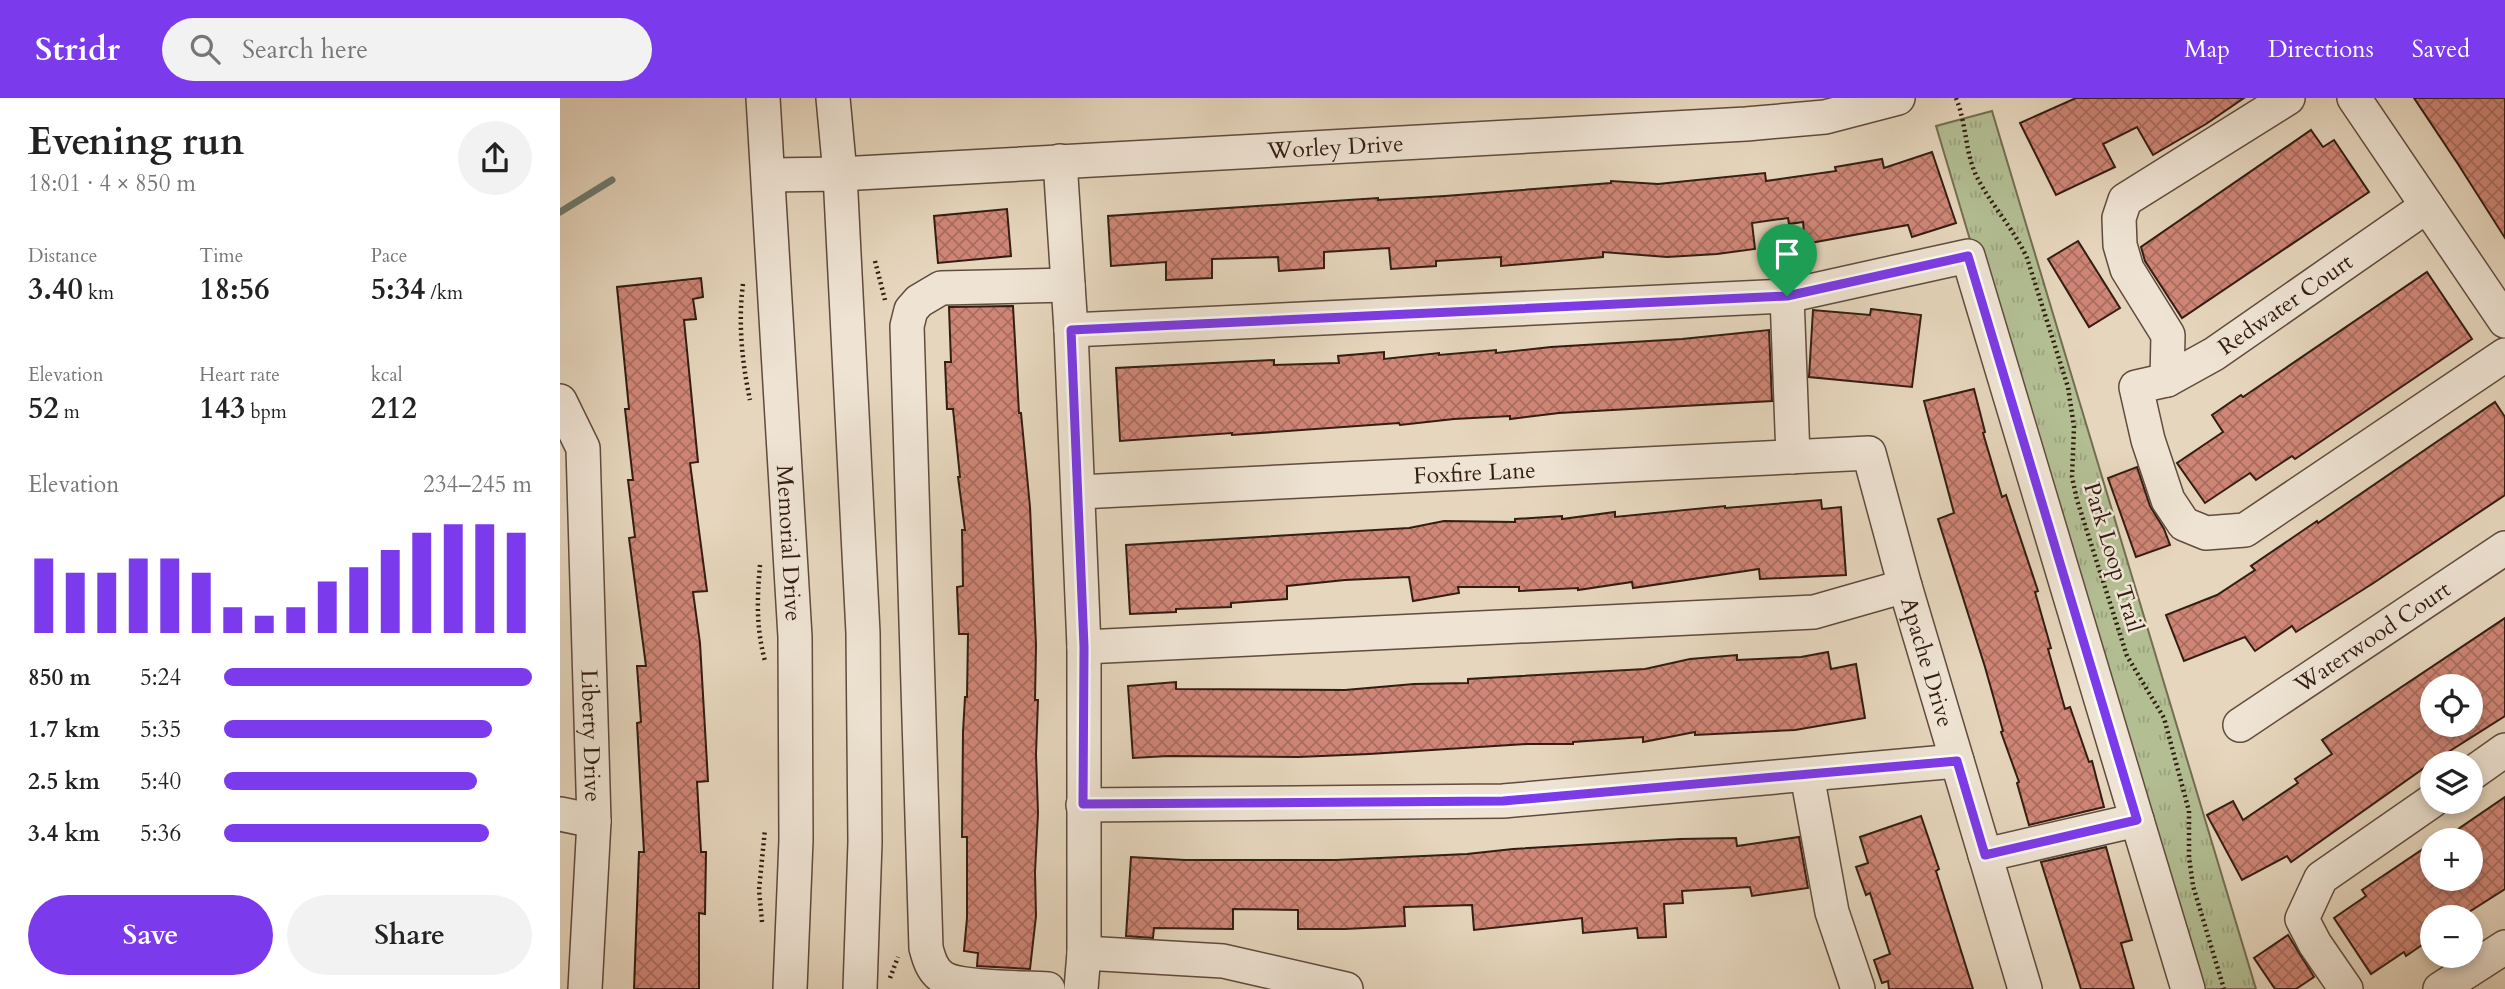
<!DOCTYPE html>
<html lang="en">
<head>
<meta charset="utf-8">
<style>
  :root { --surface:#fff; --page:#f2f2f2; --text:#222; --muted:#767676; --accent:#7c3aed }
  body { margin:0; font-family:Cardo,serif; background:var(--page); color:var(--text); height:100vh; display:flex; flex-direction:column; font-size:26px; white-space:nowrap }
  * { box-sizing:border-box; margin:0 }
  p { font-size:23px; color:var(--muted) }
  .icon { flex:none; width:38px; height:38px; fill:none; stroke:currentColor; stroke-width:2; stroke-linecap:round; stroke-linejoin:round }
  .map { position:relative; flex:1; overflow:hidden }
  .side { display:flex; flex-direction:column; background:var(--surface); width:560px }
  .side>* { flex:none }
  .fabs { position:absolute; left:1860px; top:576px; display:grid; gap:14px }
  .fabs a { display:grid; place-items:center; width:63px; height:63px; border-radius:50%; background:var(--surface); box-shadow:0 4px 10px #0003; font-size:35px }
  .pin { position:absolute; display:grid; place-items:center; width:60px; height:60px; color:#fff; margin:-72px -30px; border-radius:50% 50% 50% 0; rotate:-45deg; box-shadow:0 0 7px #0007 }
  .pin .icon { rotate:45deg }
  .round { display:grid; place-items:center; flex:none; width:74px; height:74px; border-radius:37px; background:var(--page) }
  .head { display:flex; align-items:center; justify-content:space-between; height:119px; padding:0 28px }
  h1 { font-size:38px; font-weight:700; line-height:52px }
  .metrics { display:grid; grid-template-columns:repeat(3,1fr); gap:10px; height:119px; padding:7px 28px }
  .metrics div { display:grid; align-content:center }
  .metrics b { font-size:30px; font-weight:700 }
  .metrics small { font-size:19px; font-weight:400 }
  .metrics p { font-size:19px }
  .chart { height:196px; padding:14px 28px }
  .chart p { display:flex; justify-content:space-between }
  .chart svg { width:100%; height:126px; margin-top:7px; stroke:var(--accent); stroke-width:6 }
  .cta { display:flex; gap:14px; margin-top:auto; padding:14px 28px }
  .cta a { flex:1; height:80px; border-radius:42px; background:var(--accent); color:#fff; font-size:28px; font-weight:700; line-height:80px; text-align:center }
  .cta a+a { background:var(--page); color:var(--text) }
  ul { padding:0 28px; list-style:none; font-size:23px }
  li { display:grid; grid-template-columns:112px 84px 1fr; align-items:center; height:52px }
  li i { height:18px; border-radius:9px; background:var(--accent) }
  header { display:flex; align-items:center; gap:42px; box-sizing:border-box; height:98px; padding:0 35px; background:var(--accent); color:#fff }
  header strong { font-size:33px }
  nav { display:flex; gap:38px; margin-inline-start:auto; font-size:24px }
  .search { width:490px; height:63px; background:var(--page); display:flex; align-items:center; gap:18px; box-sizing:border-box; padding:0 24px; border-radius:38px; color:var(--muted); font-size:26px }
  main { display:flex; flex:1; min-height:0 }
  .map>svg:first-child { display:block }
  .grass { fill:url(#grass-tufts); stroke:#736e52; stroke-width:2 }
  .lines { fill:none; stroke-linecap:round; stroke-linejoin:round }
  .stream { stroke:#6e7b70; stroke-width:7 }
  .building { fill:url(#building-cross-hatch); stroke:#331d12; stroke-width:2; fill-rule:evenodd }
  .minor-casing { stroke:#604b3d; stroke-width:36 }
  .path { stroke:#331d12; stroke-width:4.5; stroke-dasharray:2 3.5; stroke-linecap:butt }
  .minor { stroke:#efe4d4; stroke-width:33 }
  .route-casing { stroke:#fff; stroke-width:14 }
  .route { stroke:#7c3aed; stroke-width:9 }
  .labels { text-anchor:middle; stroke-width:5; stroke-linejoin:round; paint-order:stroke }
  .street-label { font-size:23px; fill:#331d12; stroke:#efe4d4 }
</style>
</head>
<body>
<header>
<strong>Stridr</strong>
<div class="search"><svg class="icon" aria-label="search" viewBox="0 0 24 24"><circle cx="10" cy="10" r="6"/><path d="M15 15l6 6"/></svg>Search here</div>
<nav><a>Map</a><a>Directions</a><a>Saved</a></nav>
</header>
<main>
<section class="side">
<div class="head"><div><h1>Evening run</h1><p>18:01 · 4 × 850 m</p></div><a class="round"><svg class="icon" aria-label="share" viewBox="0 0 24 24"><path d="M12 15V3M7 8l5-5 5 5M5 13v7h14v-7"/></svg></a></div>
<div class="metrics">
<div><p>Distance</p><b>3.40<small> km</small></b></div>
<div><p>Time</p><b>18:56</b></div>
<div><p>Pace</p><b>5:34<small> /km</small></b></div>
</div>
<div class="metrics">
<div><p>Elevation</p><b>52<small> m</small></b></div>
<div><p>Heart rate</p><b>143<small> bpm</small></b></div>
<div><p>kcal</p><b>212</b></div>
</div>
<div class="chart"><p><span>Elevation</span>234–245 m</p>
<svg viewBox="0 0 160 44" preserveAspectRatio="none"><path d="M5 44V18M15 44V23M25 44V23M35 44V18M45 44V18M55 44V23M65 44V35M75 44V38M85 44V35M95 44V26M105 44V21M115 44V15M125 44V9M135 44V6M145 44V6M155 44V9"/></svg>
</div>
<ul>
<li><b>850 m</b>5:24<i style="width:100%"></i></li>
<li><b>1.7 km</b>5:35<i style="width:87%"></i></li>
<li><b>2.5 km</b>5:40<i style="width:82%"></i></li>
<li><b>3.4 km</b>5:36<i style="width:86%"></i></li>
</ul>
<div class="cta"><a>Save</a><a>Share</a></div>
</section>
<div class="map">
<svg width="1945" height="891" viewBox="0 0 1945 891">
  <defs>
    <pattern id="grass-tufts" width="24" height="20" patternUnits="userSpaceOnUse" patternTransform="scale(1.75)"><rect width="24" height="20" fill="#b3be93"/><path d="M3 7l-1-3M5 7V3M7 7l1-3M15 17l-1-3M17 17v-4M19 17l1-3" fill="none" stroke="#9aa37e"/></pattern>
    <pattern id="building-cross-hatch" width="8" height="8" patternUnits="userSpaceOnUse" patternTransform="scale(1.75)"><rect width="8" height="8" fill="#d08677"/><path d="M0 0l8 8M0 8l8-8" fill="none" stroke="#a96d60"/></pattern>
  </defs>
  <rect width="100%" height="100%" fill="#e6d6bd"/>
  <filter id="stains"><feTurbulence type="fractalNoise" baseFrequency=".00286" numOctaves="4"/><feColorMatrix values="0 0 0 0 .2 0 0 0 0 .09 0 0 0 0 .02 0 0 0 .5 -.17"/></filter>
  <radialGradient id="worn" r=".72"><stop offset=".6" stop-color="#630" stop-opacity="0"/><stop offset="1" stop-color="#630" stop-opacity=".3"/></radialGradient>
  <polygon class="grass" points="1432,13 1696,891 1634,891 1376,28"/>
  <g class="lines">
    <polyline class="stream" points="0,114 52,82"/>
  </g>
  <g class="building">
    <polygon points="1516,0 1684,0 1646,26 1593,57 1577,29 1543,46 1555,69 1496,97 1460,25"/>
    <polygon points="1854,0 1945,0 1945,140 1898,66"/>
    <polygon points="1751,32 1763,49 1774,42 1809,94 1622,220 1585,163 1581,149"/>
    <polygon points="1372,54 1396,125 1352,139 1348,127 1245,146 1243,124 1229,126 1228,120 1192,125 1195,151 1157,156 1107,159 1043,154 1043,159 941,168 941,159 876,163 876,168 831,171 829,150 764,154 764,170 719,173 718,159 652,161 652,180 606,182 606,164 551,168 548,118 818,100 818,102 885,98 1051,85 1051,83 1098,86 1205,75 1206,83 1276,73 1275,69 1322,61 1324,70"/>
    <polygon points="447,111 451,158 378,165 374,118"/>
    <polygon points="1518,143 1560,210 1529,229 1488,161"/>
    <polygon points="1867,174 1912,241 1735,361 1732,358 1696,382 1690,375 1645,405 1617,365 1663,334 1652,317 1681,297 1683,299"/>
    <polygon points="141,180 143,199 133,201 136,221 124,222 138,364 130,365 147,493 133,494 140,545 148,683 137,684 141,754 146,754 145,816 139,815 139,891 74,891 79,754 84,754 77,625 81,624 77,568 86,568 69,440 75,439 68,382 73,382 65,311 69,311 57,189"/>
    <polygon points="453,208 459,315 461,315 470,409 476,547 475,602 478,602 476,656 478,715 475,774 476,818 470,871 417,868 418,855 404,853 407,820 407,739 402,739 403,634 405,599 407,599 408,536 399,536 397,489 403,488 402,432 405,432 398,379 400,379 393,311 387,311 385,264 391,264 389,209"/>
    <polygon points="1311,211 1361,217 1352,289 1249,279 1253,212 1310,217"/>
    <polygon points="1209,232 1212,303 999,315 950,321 950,318 894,321 840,327 839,325 672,337 672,335 560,343 556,270 714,262 714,267 779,265 778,258 824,254 824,261 879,255 879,257 936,252 936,255 991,249 1122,241"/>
    <polygon points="1414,291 1425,334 1423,335 1442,399 1446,397 1478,493 1475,494 1491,550 1488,551 1505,611 1510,609 1529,664 1532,663 1544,709 1469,727 1457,685 1459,684 1441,634 1443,633 1425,569 1378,421 1394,415 1364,303"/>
    <polygon points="1935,304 1945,319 1945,397 1812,486 1736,534 1732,528 1695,553 1685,539 1624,563 1606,517 1657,497 1695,472 1691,468 1757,423 1758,425"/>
    <polygon points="1577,369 1590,408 1604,431 1610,447 1576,459 1548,380"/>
    <polygon points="1261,402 1262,411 1281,409 1286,477 1200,481 1199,471 1073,490 1072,484 1018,492 1018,490 959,493 959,489 898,489 899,495 853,503 849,479 785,482 727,488 727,501 671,505 671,509 616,511 616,514 570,516 566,447 849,430 884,423 955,424 955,421 1002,418 1002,421 1055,414 1055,419 1165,408 1165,410"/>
    <path d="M1945,520V618L1874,663L1731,764L1727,758L1682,782L1647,717L1673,703L1683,722L1738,685L1735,681L1772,656L1762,642ZM1872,588H1911L1912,626H1872Z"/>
    <polygon points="1268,554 1271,571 1296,566 1305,620 1235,632 1135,637 1135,634 1083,644 1083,639 1013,644 1013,646 967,646 809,656 738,659 608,658 573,660 568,588 616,584 616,591 785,592 854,586 908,585 908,581 1085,571 1130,561 1177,557 1177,562 1241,559"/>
    <polygon points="1945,699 1945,791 1901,819 1872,819 1872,840 1846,858 1844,854 1811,876 1774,820 1806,798 1802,792 1872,745 1872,780 1911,780 1911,742 1882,742"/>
    <polygon points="1361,718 1379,771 1376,773 1413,891 1329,891 1328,883 1322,885 1314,862 1330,856 1310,795 1306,797 1296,769 1308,765 1300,739"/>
    <polygon points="1239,739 1248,790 1192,798 1190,789 1122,793 1123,805 1104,806 1106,839 1078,840 1077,830 1023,835 1022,820 914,832 912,807 844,809 845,828 785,831 738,831 738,812 673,811 673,831 594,830 593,840 566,838 571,759 625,762 776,762 907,756 953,751 1120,741 1176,740 1177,748"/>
    <polygon points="1546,749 1572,842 1561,845 1574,891 1521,891 1481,764"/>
    <polygon points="1728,837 1754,879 1736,891 1715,891 1694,860"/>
  </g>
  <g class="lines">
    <g class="minor-casing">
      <g id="minor">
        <path id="s1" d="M203,0L235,539L236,742L230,891"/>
        <polyline points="273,0 280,76 303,535 305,744 300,891"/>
        <polyline points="1794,0 1945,223"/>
        <polyline points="500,63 511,232 524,549 524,855 521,891"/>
        <path id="s2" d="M209,77L280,76L1186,26L1265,19L1338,0"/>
        <polyline points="1867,108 1654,256 1607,282 1576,289 1588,342 1608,402 1624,426 1646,435 1685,432 1945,257"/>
        <polyline points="1227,198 1408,158 1577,722 1425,757"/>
        <polyline points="511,232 1227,198 1233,359"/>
        <polyline points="1607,282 1608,237 1567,171 1560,147 1559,120 1565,102 1728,0"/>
        <path id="s3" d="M0,303L23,350L34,723L25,891"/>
        <path id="s4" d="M519,394L1309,355L1345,488L1465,891"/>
        <polyline points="524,549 1254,514 1345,488"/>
        <path id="s5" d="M1680,627L1945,450"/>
        <polyline points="1911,676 1945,652"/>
        <polyline points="1247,677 1272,814 1298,891"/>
        <polyline points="523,707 943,703 1397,663"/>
        <polyline points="0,716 34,723"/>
        <polyline points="1577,722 1628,891"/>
        <polyline points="524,855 663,863 786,891"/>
        <path d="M488,891C465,889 399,891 382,879C372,872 369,861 366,850L347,228L351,212L359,203L381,190L508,187"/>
        <polyline points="1786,891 1755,846 1742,821 1761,780 1872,703"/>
        <polyline points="1880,891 1945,849"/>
      </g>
    </g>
    <g class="path">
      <path d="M1396,0C1406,24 1405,51 1415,75C1429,105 1453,129 1467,160L1508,289L1514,329L1512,379L1517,402L1567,558L1604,620L1629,713V759L1633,788L1664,891"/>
      <polyline points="315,163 325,202"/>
      <path d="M183,186C178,225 182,264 190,302"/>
      <path d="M200,467C197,501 196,530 205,563"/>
      <polyline points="202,824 199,792 205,731"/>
      <polyline points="330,880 338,859"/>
    </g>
    <use href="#minor" class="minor"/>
  </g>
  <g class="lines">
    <g class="route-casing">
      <polygon id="route" points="1408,158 1577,722 1425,757 1397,663 943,703 523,706 524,549 511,232 1227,198"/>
    </g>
    <use href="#route" class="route"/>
  </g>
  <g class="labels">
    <g class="street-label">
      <text dy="8" stroke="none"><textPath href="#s2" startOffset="567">Worley Drive</textPath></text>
      <text transform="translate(1725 206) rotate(-35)" y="8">Redwater Court</text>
      <text dy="8" stroke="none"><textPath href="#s4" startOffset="396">Foxfire Lane</textPath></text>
      <text dy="8" stroke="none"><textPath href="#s1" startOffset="446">Memorial Drive</textPath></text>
      <text transform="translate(1554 459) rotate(73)" y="8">Park Loop Trail</text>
      <text dy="8" stroke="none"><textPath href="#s5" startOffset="159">Waterwood Court</textPath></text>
      <text dy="8" stroke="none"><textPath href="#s4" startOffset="1008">Apache Drive</textPath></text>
      <text dy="8" stroke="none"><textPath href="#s3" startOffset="340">Liberty Drive</textPath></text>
    </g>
  </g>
  <rect width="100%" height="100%" filter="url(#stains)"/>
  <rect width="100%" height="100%" fill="url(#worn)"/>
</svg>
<div class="fabs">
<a><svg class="icon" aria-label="locate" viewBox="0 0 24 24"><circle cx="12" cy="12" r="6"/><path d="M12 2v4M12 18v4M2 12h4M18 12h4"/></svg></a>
<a><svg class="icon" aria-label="layers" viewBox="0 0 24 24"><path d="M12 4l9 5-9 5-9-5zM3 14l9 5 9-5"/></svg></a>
<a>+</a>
<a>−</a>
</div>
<div class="pin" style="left:1227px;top:198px;background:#1e9e55"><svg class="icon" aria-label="arrive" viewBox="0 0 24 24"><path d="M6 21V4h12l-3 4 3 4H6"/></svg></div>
</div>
</main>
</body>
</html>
